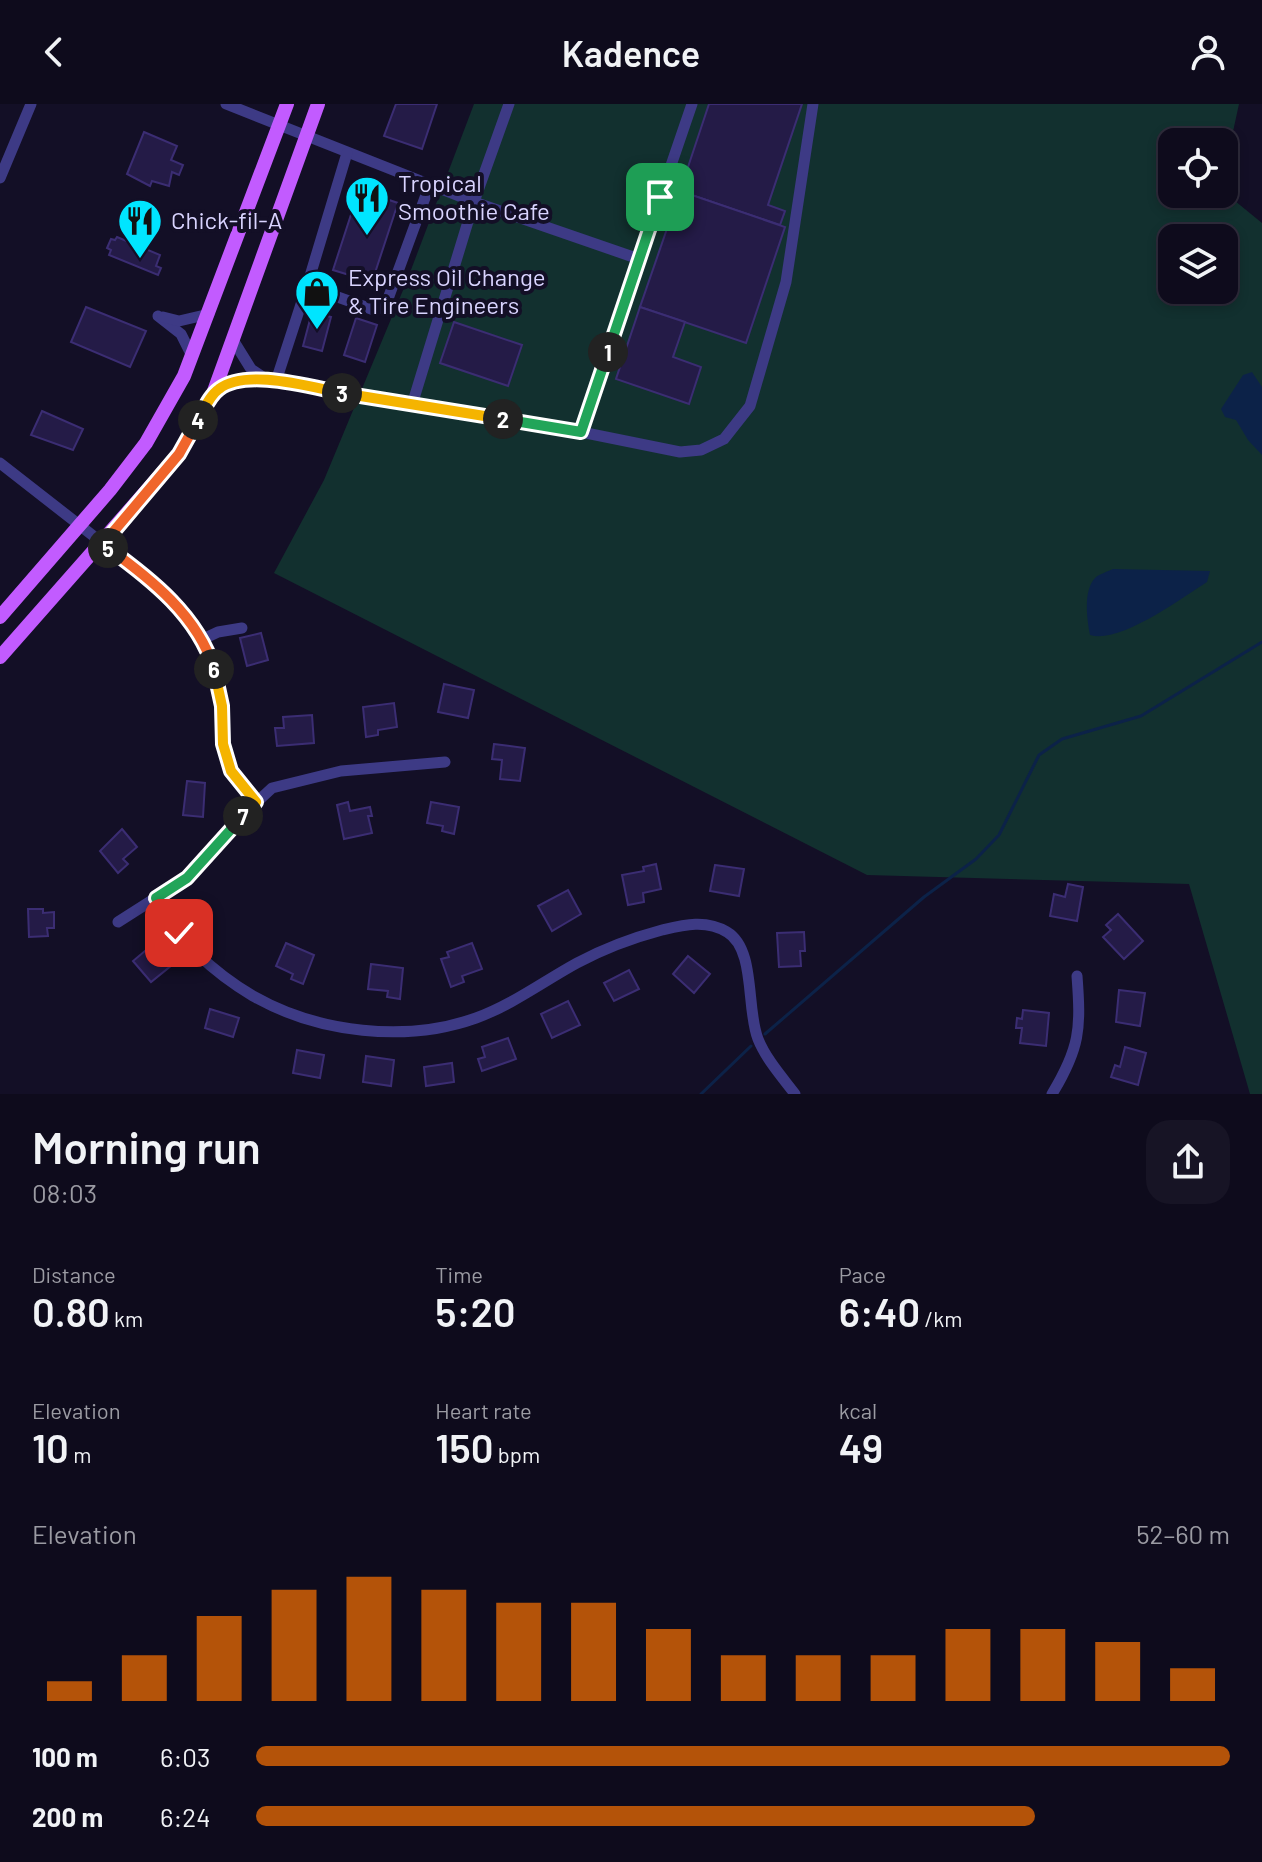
<!DOCTYPE html>
<html lang="en">
<head>
<meta charset="utf-8">
<style>
  :root { --surface:#0e0b1c; --page:#171425; --text:#f1f3f6; --muted:#9b9ba3; --line:#2e2b3b; --accent:#b45309 }
  body { margin:0; font-family:Barlow,sans-serif; background:var(--page); color:var(--text); height:100vh; display:flex; flex-direction:column; font-size:30px; white-space:nowrap }
  * { box-sizing:border-box; margin:0 }
  p { font-size:26px; color:var(--muted) }
  .icon { flex:none; width:44px; height:44px; fill:none; stroke:currentColor; stroke-width:2; stroke-linecap:round; stroke-linejoin:round }
  .map { position:relative; height:990px; overflow:hidden }
  .sheet { display:flex; flex-direction:column; background:var(--surface); flex:1 }
  .sheet>* { flex:none }
  .buttons { position:absolute; left:1158px; top:24px; display:grid; gap:16px }
  .buttons a { display:grid; place-items:center; width:80px; height:80px; border-radius:16px; background:var(--surface); box-shadow:0 4px 12px #0003,0 0 0 2px var(--line); font-size:40px }
  .pin { position:absolute; display:grid; place-items:center; width:68px; height:68px; color:#fff; margin:-34px; border-radius:16px; box-shadow:0 4px 12px #0006 }
  .km { position:absolute; width:40px; height:40px; margin:-20px; border-radius:50%; background:#222; color:#fff; font-size:22px; line-height:40px; text-align:center }
  .round { display:grid; place-items:center; flex:none; width:84px; height:84px; border-radius:24px; background:var(--page) }
  .summary { display:flex; align-items:center; justify-content:space-between; height:136px; padding:0 32px }
  h1 { font-size:44px; font-weight:600; line-height:60px }
  .metrics { display:grid; grid-template-columns:repeat(3,1fr); gap:12px; height:136px; padding:8px 32px }
  .metrics div { display:grid; align-content:center }
  .metrics b { font-size:40px; font-weight:600 }
  .metrics small { font-size:22px; font-weight:400 }
  .metrics p { font-size:22px }
  .chart { height:224px; padding:16px 32px }
  .chart p { display:flex; justify-content:space-between }
  .chart svg { width:100%; height:144px; margin-top:8px; stroke:var(--accent); stroke-width:6 }
  ul { padding:0 32px; list-style:none; font-size:26px }
  li { display:grid; grid-template-columns:128px 96px 1fr; align-items:center; height:60px }
  li i { height:20px; border-radius:10px; background:var(--accent) }
  header { display:flex; justify-content:space-between; align-items:center; height:104px; padding:0 32px; background:var(--surface); font-size:36px; font-weight:600 }
  .map>svg:first-child { display:block }
  .green { fill:#12302f; fill-rule:evenodd }
  .water { fill:#0c2248 }
  .lines { fill:none; stroke-linecap:round; stroke-linejoin:round }
  .stream { stroke:#0c2248; stroke-width:3 }
  .building { fill:#241b47; stroke:#3b2d73; stroke-width:2 }
  .minor { stroke:#3d3a85; stroke-width:11 }
  .major { stroke:#c25bff; stroke-width:14 }
  .split-1-casing { stroke:#fff; stroke-width:16 }
  .split-2-casing { stroke:#fff; stroke-width:16 }
  .split-3-casing { stroke:#fff; stroke-width:16 }
  .split-4-casing { stroke:#fff; stroke-width:16 }
  .split-5-casing { stroke:#fff; stroke-width:16 }
  .split-6-casing { stroke:#fff; stroke-width:16 }
  .split-7-casing { stroke:#fff; stroke-width:16 }
  .split-8-casing { stroke:#fff; stroke-width:16 }
  .split-1 { stroke:#22a559; stroke-width:10 }
  .split-2 { stroke:#22a559; stroke-width:10 }
  .split-3 { stroke:#f5b400; stroke-width:10 }
  .split-4 { stroke:#f5b400; stroke-width:10 }
  .split-5 { stroke:#f0652b; stroke-width:10 }
  .split-6 { stroke:#f0652b; stroke-width:10 }
  .split-7 { stroke:#f5b400; stroke-width:10 }
  .split-8 { stroke:#22a559; stroke-width:10 }
  .labels { text-anchor:middle; stroke-width:8; stroke-linejoin:round; paint-order:stroke }
  .poi-label { font-size:24px; fill:#d9d4ff; stroke:#130f26; text-anchor:start }
</style>
</head>
<body>
<header><svg class="icon" aria-label="back" viewBox="0 0 24 24"><path d="M15 5l-7 7 7 7"/></svg>Kadence<svg class="icon" aria-label="person" viewBox="0 0 24 24"><circle cx="12" cy="8" r="4"/><path d="M4 21q1-7 8-7t8 7"/></svg></header>
<div class="map">
<svg width="1262" height="990" viewBox="0 0 1262 990">
  <rect width="100%" height="100%" fill="#130f26"/>
  <path class="green" d="M474,0H1239L1224,69V38H1172V90H1224V88L1262,119V990H1250L1189,780L867,771L274,469L324,376L406,179ZM1172,134H1224V186H1172Z"/>
  <g class="water">
    <polygon points="1252,268 1262,283 1262,351 1248,336 1236,316 1225,313 1221,305 1243,271"/>
    <path d="M1113,465L1210,467L1207,478C1180,495 1120,540 1090,531C1087,515 1083,487 1095,474C1099,470 1107,468 1113,465Z"/>
  </g>
  <g class="lines">
    <g class="stream">
      <polyline points="765,930 924,793 976,755 999,731 1039,651 1062,635 1141,612 1262,538"/>
      <polyline points="701,990 751,942"/>
    </g>
  </g>
  <g class="building">
    <polygon points="396,0 437,0 422,45 384,32"/>
    <polygon points="709,0 802,0 768,101 785,107 780,121 680,87"/>
    <polygon points="144,28 177,42 171,56 183,61 179,71 172,68 169,82 152,77 150,82 127,70"/>
    <polygon points="359,86 398,99 372,178 333,166"/>
    <polygon points="680,87 785,123 746,239 640,203"/>
    <polygon points="117,133 160,151 156,162 161,164 158,171 109,151 111,146 107,144 111,135 115,136"/>
    <polygon points="86,203 146,227 130,263 71,238"/>
    <polygon points="640,203 685,218 673,253 701,263 689,300 616,275"/>
    <polygon points="312,208 331,213 322,247 303,242"/>
    <polygon points="356,214 377,221 365,258 344,251"/>
    <polygon points="454,218 522,241 508,282 440,259"/>
    <polygon points="42,307 83,325 73,346 31,331"/>
    <polygon points="261,529 268,556 247,562 240,534"/>
    <polygon points="444,580 474,586 468,614 438,608"/>
    <polygon points="394,599 397,623 378,626 378,631 366,633 363,603"/>
    <polygon points="312,611 314,639 277,642 275,624 284,624 283,613"/>
    <polygon points="494,640 525,644 520,677 500,675 502,656 492,655"/>
    <polygon points="187,677 205,679 203,713 183,711"/>
    <polygon points="348,698 350,707 370,703 372,712 368,712 372,729 344,735 337,701"/>
    <polygon points="431,698 459,703 454,730 442,727 443,722 427,719"/>
    <polygon points="122,725 137,743 123,755 128,760 118,769 100,747"/>
    <polygon points="656,760 661,785 643,789 644,798 628,801 622,771 644,767 643,763"/>
    <polygon points="715,761 744,765 739,792 710,787"/>
    <polygon points="1068,780 1083,783 1077,817 1050,812 1054,790 1065,793"/>
    <polygon points="568,786 581,810 552,827 538,802"/>
    <polygon points="28,805 43,805 43,809 54,808 54,824 47,824 48,832 29,833"/>
    <polygon points="1118,810 1143,837 1124,855 1103,833 1111,826 1106,821"/>
    <polygon points="804,828 805,847 800,847 801,862 779,863 777,829"/>
    <polygon points="286,839 314,851 303,880 291,875 293,870 276,862"/>
    <polygon points="472,839 482,865 462,872 464,878 451,883 441,855 449,853 447,848"/>
    <polygon points="151,842 163,856 166,854 172,861 151,878 133,857"/>
    <polygon points="688,852 710,870 694,889 673,870"/>
    <polygon points="371,860 403,864 400,895 387,893 388,887 368,885"/>
    <polygon points="629,866 639,885 614,897 604,879"/>
    <polygon points="1119,886 1145,889 1140,922 1116,918"/>
    <polygon points="568,897 580,921 552,934 541,910"/>
    <polygon points="210,905 239,914 233,933 205,924"/>
    <polygon points="1023,906 1049,909 1046,942 1020,939 1022,924 1016,924 1017,914 1022,915"/>
    <polygon points="508,934 516,955 482,967 478,955 485,953 482,943"/>
    <polygon points="1125,943 1146,949 1138,981 1111,973 1115,961 1120,963"/>
    <polygon points="297,946 324,951 320,974 293,969"/>
    <polygon points="366,952 394,956 391,982 363,978"/>
    <polygon points="452,959 454,978 426,982 424,963"/>
  </g>
  <g class="lines">
    <g class="minor">
      <polyline points="226,0 474,98 509,0"/>
      <polyline points="347,49 307,182 374,206 385,203 430,80"/>
      <polyline points="0,74 31,0"/>
      <polyline points="639,155 692,0"/>
      <polyline points="158,212 181,230 192,252"/>
      <polyline points="163,213 179,217 209,210"/>
      <polyline points="266,275 581,328 639,155 474,98 412,301"/>
      <polyline points="276,277 307,182"/>
      <polyline points="213,290 230,279 266,275 251,265 233,236"/>
      <polyline points="581,328 680,348 701,346 724,335 750,302 786,178 813,0"/>
      <polyline points="0,359 119,452 170,495 195,523 213,561 222,602 223,640 231,667 256,698"/>
      <polyline points="201,536 218,528 242,524"/>
      <path d="M156,794C175,835 216,870 253,892C318,929 406,939 476,914C512,901 544,877 577,859C605,844 632,834 662,826C683,821 706,815 727,828C756,845 746,905 758,935C766,955 782,973 795,990"/>
      <polyline points="118,818 187,774 242,712 272,684 341,667 445,658"/>
      <path d="M1052,990C1080,944 1081,925 1077,872"/>
    </g>
    <g class="major">
      <polyline points="0,513 110,386 146,339 184,272 287,0"/>
      <polyline points="0,553 179,350 213,290 318,0"/>
    </g>
  </g>
  <g class="lines">
    <g class="split-1-casing">
      <polyline id="split-1" points="608,248 660,93"/>
    </g>
    <g class="split-2-casing">
      <polyline id="split-2" points="503,315 581,328 608,248"/>
    </g>
    <g class="split-3-casing">
      <polyline id="split-3" points="342,289 503,315"/>
    </g>
    <g class="split-4-casing">
      <path id="split-4" d="M198,316C204,306 209,292 219,285C246,264 310,283 342,289"/>
    </g>
    <g class="split-5-casing">
      <polyline id="split-5" points="108,444 103,440 179,350 198,316"/>
    </g>
    <g class="split-6-casing">
      <path id="split-6" d="M108,444C151,475 198,512 214,565"/>
    </g>
    <g class="split-7-casing">
      <polyline id="split-7" points="214,565 222,602 223,640 231,667 256,698 243,712"/>
    </g>
    <g class="split-8-casing">
      <polyline id="split-8" points="179,829 156,794 187,774 243,712"/>
    </g>
    <use href="#split-1" class="split-1"/>
    <use href="#split-2" class="split-2"/>
    <use href="#split-3" class="split-3"/>
    <use href="#split-4" class="split-4"/>
    <use href="#split-5" class="split-5"/>
    <use href="#split-6" class="split-6"/>
    <use href="#split-7" class="split-7"/>
    <use href="#split-8" class="split-8"/>
  </g>
  <defs>
    <g id="restaurant-pin" transform="scale(2.3)"><path d="M0 17L-7.5 6A9.5 9.5 0 1 1 7.5 6Z" fill="#00e5ff" stroke="#130f26"/><path d="M-5-6h1v4h1v-4h1v4h1v-4h1v5L-1.5 .5V6h-2V.5L-5-1ZM5-6V6H3V1.5H1.5Q1.5-4 5-6Z" fill="#111"/></g>
    <g id="shop-pin" transform="scale(2.3)"><path d="M0 17L-7.5 6A9.5 9.5 0 1 1 7.5 6Z" fill="#00e5ff" stroke="#130f26"/><path d="M-5-2.5h2.3a2.7 3.5 0 0 1 5.4 0H5L5.5 6h-11ZM-1.5-2.5h3a1.5 2.3 0 0 0-3 0Z" fill="#111"/></g>
  </defs>
  <g fill-rule="evenodd">
    <use href="#restaurant-pin" x="367" y="94"/>
    <use href="#restaurant-pin" x="140" y="117"/>
    <use href="#shop-pin" x="317" y="188"/>
  </g>
  <g class="labels">
    <g class="poi-label">
      <text x="398" y="88">Tropical<tspan x="398" dy="28">Smoothie Cafe</tspan></text>
      <text x="171" y="125">Chick-fil-A</text>
      <text x="348" y="182">Express Oil Change<tspan x="348" dy="28">&amp; Tire Engineers</tspan></text>
    </g>
  </g>
</svg>
<div class="buttons">
<a><svg class="icon" aria-label="locate" viewBox="0 0 24 24"><circle cx="12" cy="12" r="6"/><path d="M12 2v4M12 18v4M2 12h4M18 12h4"/></svg></a>
<a><svg class="icon" aria-label="layers" viewBox="0 0 24 24"><path d="M12 4l9 5-9 5-9-5zM3 14l9 5 9-5"/></svg></a>
</div>
<div class="pin" style="left:660px;top:93px;background:#1e9e55"><svg class="icon" aria-label="arrive" viewBox="0 0 24 24"><path d="M6 21V4h12l-3 4 3 4H6"/></svg></div>
<div class="pin" style="left:179px;top:829px;background:#d93025"><svg class="icon" aria-label="check" viewBox="0 0 24 24"><path d="M5 12l5 5 9-10"/></svg></div>
<b class="km" style="left:608px;top:248px">1</b>
<b class="km" style="left:503px;top:315px">2</b>
<b class="km" style="left:342px;top:289px">3</b>
<b class="km" style="left:198px;top:316px">4</b>
<b class="km" style="left:108px;top:444px">5</b>
<b class="km" style="left:214px;top:565px">6</b>
<b class="km" style="left:243px;top:712px">7</b>
</div>
<section class="sheet">
<div class="summary"><div><h1>Morning run</h1><p>08:03</p></div><a class="round"><svg class="icon" aria-label="share" viewBox="0 0 24 24"><path d="M12 15V3M7 8l5-5 5 5M5 13v7h14v-7"/></svg></a></div>
<div class="metrics">
<div><p>Distance</p><b>0.80<small> km</small></b></div>
<div><p>Time</p><b>5:20</b></div>
<div><p>Pace</p><b>6:40<small> /km</small></b></div>
</div>
<div class="metrics">
<div><p>Elevation</p><b>10<small> m</small></b></div>
<div><p>Heart rate</p><b>150<small> bpm</small></b></div>
<div><p>kcal</p><b>49</b></div>
</div>
<div class="chart"><p><span>Elevation</span>52–60 m</p>
<svg viewBox="0 0 160 44" preserveAspectRatio="none"><path d="M5 44V38M15 44V30M25 44V18M35 44V10M45 44V6M55 44V10M65 44V14M75 44V14M85 44V22M95 44V30M105 44V30M115 44V30M125 44V22M135 44V22M145 44V26M155 44V34"/></svg>
</div>
<ul>
<li><b>100 m</b>6:03<i style="width:100%"></i></li>
<li><b>200 m</b>6:24<i style="width:80%"></i></li>
</ul>
</section>
</body>
</html>
